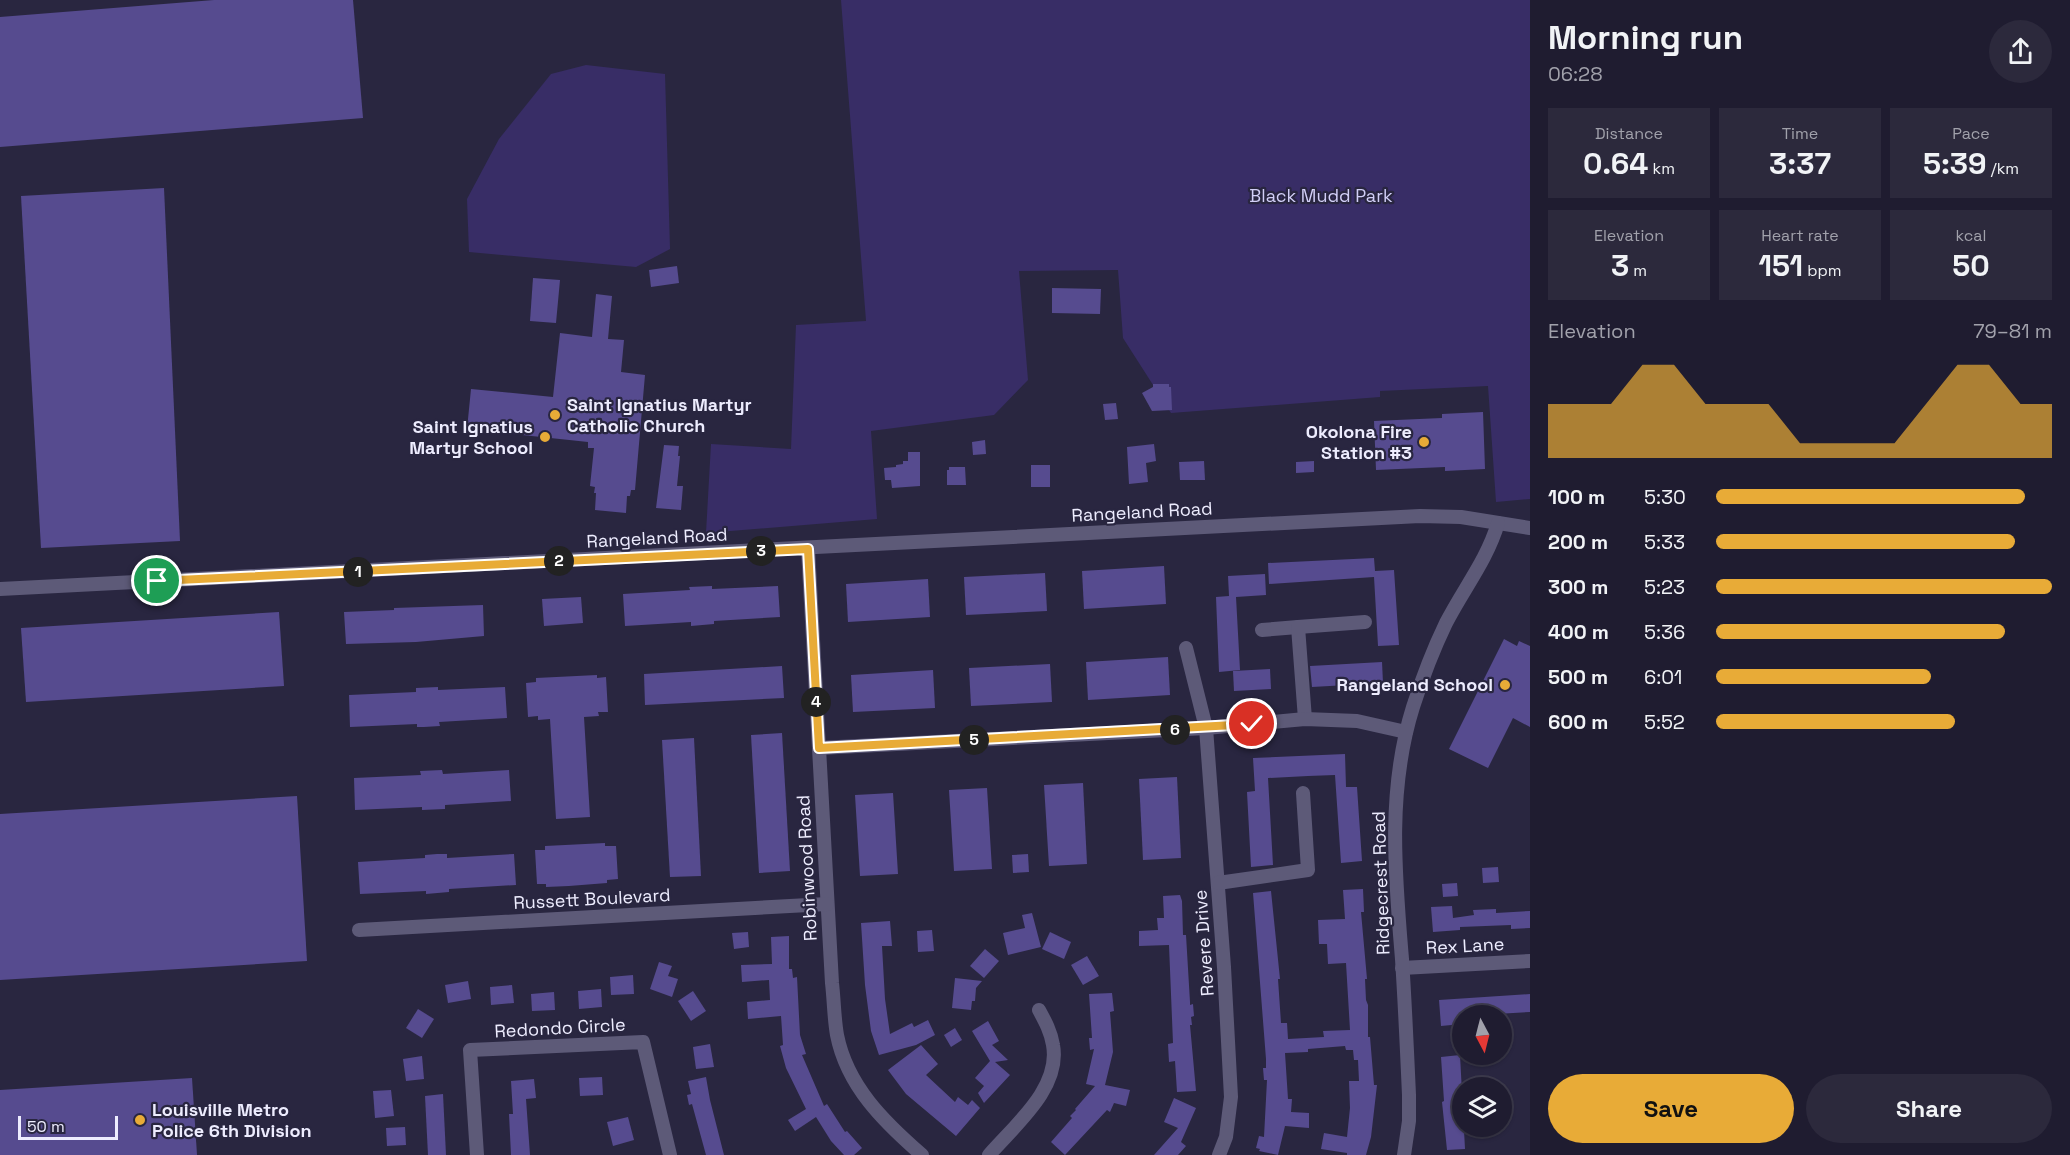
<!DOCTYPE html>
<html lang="en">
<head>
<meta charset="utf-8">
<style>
  :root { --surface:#1f1c30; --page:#2c293c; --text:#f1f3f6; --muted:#a1a1ab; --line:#3c3a4c; --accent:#e8ab37 }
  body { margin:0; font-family:"Space Grotesk",sans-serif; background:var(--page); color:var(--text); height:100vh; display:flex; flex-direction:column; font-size:22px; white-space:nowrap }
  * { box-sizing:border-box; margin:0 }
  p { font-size:20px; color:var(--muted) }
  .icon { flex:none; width:33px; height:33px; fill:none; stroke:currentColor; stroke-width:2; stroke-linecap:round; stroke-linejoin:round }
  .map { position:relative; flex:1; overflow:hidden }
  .side { display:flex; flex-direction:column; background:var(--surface); width:540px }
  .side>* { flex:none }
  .needle { width:39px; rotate:173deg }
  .tools { position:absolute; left:1452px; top:1005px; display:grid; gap:12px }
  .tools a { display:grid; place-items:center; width:60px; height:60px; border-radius:50%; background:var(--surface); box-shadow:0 2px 4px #0004,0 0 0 2px var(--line); font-size:30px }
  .scale { position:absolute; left:18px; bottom:15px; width:100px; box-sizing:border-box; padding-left:6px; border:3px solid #edecfe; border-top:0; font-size:16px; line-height:21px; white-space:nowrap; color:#edecfe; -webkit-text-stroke:4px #292640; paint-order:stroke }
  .pin { position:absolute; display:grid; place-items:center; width:51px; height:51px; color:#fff; margin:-26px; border:3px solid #fff; border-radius:50%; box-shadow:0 2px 6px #0007 }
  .km { position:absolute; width:30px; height:30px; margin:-15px; border-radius:50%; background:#222; color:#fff; font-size:16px; line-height:30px; text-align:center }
  .round { display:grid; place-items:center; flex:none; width:63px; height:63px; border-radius:32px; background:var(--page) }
  .headline { display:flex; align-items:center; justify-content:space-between; height:102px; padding:0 18px }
  h1 { font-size:33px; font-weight:700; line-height:45px }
  .stats { display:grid; grid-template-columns:repeat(3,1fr); gap:9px; height:102px; padding:6px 18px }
  .stats div { display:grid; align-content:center; border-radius:0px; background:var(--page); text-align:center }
  .stats b { font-size:30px; font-weight:700 }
  .stats small { font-size:16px; font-weight:400 }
  .stats p { font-size:16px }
  .chart { height:168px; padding:12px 18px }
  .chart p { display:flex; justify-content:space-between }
  .chart svg { width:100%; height:108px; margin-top:6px; fill:var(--accent); opacity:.7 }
  .primary-button { display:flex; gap:12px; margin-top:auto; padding:12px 18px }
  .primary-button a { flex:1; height:69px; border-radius:36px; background:var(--accent); color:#111; font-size:24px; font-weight:700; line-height:69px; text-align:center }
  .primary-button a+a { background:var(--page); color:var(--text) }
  ul { padding:0 18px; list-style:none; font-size:20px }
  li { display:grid; grid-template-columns:96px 72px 1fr; align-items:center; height:45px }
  li i { height:15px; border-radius:8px; background:var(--accent) }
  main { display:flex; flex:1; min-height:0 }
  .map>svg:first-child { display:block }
  .green { fill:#382d66 }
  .building { fill:#564b8f }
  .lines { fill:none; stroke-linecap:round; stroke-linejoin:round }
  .street { stroke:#5d5a78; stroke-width:14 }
  .route-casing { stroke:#fff; stroke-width:12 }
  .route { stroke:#e8ab37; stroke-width:8 }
  .poi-dot { fill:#e8ab37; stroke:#292640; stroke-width:2 }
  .labels { text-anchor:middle; stroke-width:4.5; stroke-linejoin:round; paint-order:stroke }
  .park-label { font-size:18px; fill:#d2cff7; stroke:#292640 }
  .poi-label { font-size:18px; font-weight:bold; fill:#edecfe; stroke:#292640; text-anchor:end }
  .street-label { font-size:18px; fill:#edecfe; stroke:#292640 }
</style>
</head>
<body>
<main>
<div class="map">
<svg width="1530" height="1155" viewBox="0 0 1530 1155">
  <rect width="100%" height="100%" fill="#292640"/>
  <g class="green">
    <polygon points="841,0 1530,0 1530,499 1496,502 1488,386 1380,391 1380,397 1171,413 1123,338 1118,270 1019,271 1028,380 994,415 871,431 877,519 706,533 711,444 791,449 796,325 866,321"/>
    <polygon points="586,65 665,74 670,249 636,267 469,252 467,199 499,139 551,74"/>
  </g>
  <g class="building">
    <polygon points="214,0 353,0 363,118 0,147 0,17"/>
    <polygon points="164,188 180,541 41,548 21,196"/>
    <polygon points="677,266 679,283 651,287 649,270"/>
    <polygon points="533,278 560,280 556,323 530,321"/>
    <polygon points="1052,288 1101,289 1100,314 1052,313"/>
    <polygon points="596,294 612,296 608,339 624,340 621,372 645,375 635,490 631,490 630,496 627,496 626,513 595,510 596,493 594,493 595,487 590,486 594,448 588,448 588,442 467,429 471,389 553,397 560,333 592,337"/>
    <polygon points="1153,384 1169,384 1169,387 1171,387 1172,410 1152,411 1142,393 1153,387"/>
    <polygon points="1116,403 1118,419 1105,420 1103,404"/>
    <polygon points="1483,412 1485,469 1445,471 1445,467 1376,470 1374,421 1442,418 1442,414"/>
    <polygon points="985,440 986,454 973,455 972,442"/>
    <polygon points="1154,444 1156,461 1146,463 1148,482 1129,484 1127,447"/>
    <polygon points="664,445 679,446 678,456 680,456 677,486 683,486 681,510 656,508"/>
    <polygon points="908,452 920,452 920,486 892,488 891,480 885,480 884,468 896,467 896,465 903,464 903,461 908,461"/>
    <polygon points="1204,461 1205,480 1180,480 1179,462"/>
    <polygon points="1314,461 1314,472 1296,473 1296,462"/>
    <rect x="1031" y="465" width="19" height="22"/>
    <polygon points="949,467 965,467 966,485 947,485 947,470 949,470"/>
    <polygon points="1374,558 1375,571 1394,570 1399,645 1378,646 1374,577 1269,584 1268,563"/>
    <polygon points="1164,566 1166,604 1084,609 1082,571"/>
    <polygon points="1045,573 1047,611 966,615 964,577"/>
    <polygon points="1265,574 1266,595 1236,597 1240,670 1219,672 1216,597 1229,596 1228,576"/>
    <polygon points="928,579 930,617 848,622 846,584"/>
    <polygon points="712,586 712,589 778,586 780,617 714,621 714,624 691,626 691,622 625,626 623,594 690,590 689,587"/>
    <polygon points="581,597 583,623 544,626 542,599"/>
    <polygon points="483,605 484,636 416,642 346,644 344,612 394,610 394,608"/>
    <polygon points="279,612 284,686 26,702 21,628"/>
    <polygon points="1504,639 1517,646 1519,641 1530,646 1530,727 1513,718 1488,768 1449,749"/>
    <polygon points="1168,657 1170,695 1088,700 1086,662"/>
    <polygon points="1382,662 1383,683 1312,687 1310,666"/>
    <polygon points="1050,664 1052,702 971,706 969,668"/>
    <polygon points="782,666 784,698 645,705 644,674"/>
    <polygon points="1270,669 1271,689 1234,691 1233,671"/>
    <polygon points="933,670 935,708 853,712 851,675"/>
    <polygon points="597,675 597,678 606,677 608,712 598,712 599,716 584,717 590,817 556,819 550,719 538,720 538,716 528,717 526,683 536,682 536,678"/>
    <polygon points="438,687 438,690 505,687 507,718 439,722 440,726 424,727 417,727 417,724 350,727 349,695 416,692 416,688"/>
    <polygon points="782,733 790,871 759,873 751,735"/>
    <polygon points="694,738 701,876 670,877 662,740"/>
    <polygon points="1345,754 1346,787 1357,787 1362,861 1341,863 1335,775 1308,776 1268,778 1273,865 1251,867 1247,792 1255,791 1253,758"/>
    <polygon points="442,770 443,774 509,770 511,801 445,805 445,809 422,810 422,807 355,810 354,778 421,775 420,771"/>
    <polygon points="1177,777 1181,858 1143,860 1139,779"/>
    <polygon points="1083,783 1087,864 1049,866 1044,785"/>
    <polygon points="987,788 992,869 954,871 949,790"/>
    <polygon points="893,793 898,874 860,876 855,795"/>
    <polygon points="297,796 307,961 0,980 0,814"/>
    <polygon points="605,843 605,846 616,846 618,879 607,880 607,883 569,886 546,887 546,884 537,884 535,850 545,850 545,846"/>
    <polygon points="437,854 447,854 447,858 514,854 516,885 449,889 449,892 426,894 426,891 360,894 358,862 425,858 425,855"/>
    <polygon points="1028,854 1029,872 1013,873 1012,855"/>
    <polygon points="1498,867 1499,882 1483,883 1482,868"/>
    <polygon points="1457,883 1458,896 1443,897 1442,884"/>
    <polygon points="1363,889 1364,912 1361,912 1367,979 1365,979 1366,1000 1368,1005 1368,1037 1370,1037 1374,1085 1377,1085 1371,1137 1366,1155 1347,1155 1347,1153 1321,1149 1324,1133 1347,1137 1350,1108 1349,1081 1359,1081 1358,1060 1354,1060 1353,1050 1346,1050 1345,1046 1308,1049 1308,1052 1285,1053 1288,1099 1292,1099 1291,1112 1309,1113 1309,1128 1285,1126 1278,1155 1259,1151 1260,1149 1256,1148 1259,1136 1264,1137 1267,1080 1264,1080 1263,1068 1266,1068 1266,1059 1253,893 1271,891 1280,979 1278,979 1281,1023 1287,1023 1288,1039 1324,1037 1323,1031 1350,1030 1346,963 1328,964 1327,944 1319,944 1318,920 1345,919 1343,890"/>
    <polygon points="1180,895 1182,901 1183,935 1186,935 1190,1002 1190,1005 1193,1004 1194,1016 1191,1017 1192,1025 1190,1025 1196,1091 1177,1092 1175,1061 1169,1062 1168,1044 1173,1043 1169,945 1139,946 1139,931 1158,930 1157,918 1164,918 1163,896"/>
    <polygon points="1452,906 1453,918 1474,915 1473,910 1496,909 1496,913 1530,911 1530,928 1511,929 1511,925 1460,927 1460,930 1433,932 1431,907"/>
    <polygon points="1032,913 1041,947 1008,955 1003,933 1025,928 1022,915"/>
    <polygon points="890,921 892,946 882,946 885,999 890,1034 912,1023 914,1027 928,1020 935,1035 916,1045 879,1055 871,1031 865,985 861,923"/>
    <polygon points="932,930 934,951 918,952 917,931"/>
    <polygon points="748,932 749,947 734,949 732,933"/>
    <polygon points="1050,932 1071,942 1064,959 1042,949"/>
    <polygon points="789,936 789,969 792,969 793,978 797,977 800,1035 806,1054 802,1055 824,1106 827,1104 845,1132 847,1131 862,1148 854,1155 844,1155 831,1141 816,1117 795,1131 788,1120 806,1109 786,1068 780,1046 783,1045 781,1016 748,1019 747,1002 770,1000 769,980 742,982 741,965 772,964 771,937"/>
    <polygon points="985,949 999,961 984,978 970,966"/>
    <polygon points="1087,956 1099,976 1083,985 1071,965"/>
    <polygon points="659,962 672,966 668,976 678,979 672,997 650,989"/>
    <polygon points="633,975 634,994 611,995 610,977"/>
    <polygon points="955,978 982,981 976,988 975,1001 972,1001 971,1010 952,1008"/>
    <polygon points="468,981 471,999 448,1003 445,985"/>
    <polygon points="512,985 514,1003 491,1005 490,987"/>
    <polygon points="601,989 602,1007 579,1009 578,991"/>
    <polygon points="693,991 706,1011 691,1021 678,1001"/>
    <polygon points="554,992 555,1010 532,1011 531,994"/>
    <polygon points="1112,993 1114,1011 1110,1012 1113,1052 1105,1085 1130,1090 1126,1106 1114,1103 1110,1112 1107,1110 1065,1155 1051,1142 1072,1118 1070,1116 1076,1110 1075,1109 1095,1086 1086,1084 1094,1049 1090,1050 1089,1038 1092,1038 1089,994"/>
    <polygon points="1530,994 1530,1012 1462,1016 1462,1024 1441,1026 1439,1000"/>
    <polygon points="418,1009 434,1019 422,1038 406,1028"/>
    <polygon points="988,1021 999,1041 992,1045 1008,1060 995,1062 1010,1075 984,1103 978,1093 984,1086 975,1078 990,1061 972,1031"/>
    <polygon points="955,1028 962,1040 951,1047 944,1035"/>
    <polygon points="710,1044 714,1067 696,1069 693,1047"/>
    <polygon points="921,1045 938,1064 926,1075 955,1102 958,1097 968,1105 972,1100 980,1108 956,1136 906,1094 888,1070"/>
    <polygon points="1460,1055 1465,1149 1447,1150 1442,1102 1444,1101 1441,1057"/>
    <polygon points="422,1056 424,1079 406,1081 403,1059"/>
    <polygon points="602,1077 603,1095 580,1096 579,1078"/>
    <polygon points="706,1077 710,1100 724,1155 706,1155 692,1104 689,1105 687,1095 691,1094 688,1081"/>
    <polygon points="192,1078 197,1155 0,1155 0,1090"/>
    <polygon points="534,1079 536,1098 526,1099 530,1155 511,1155 509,1114 513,1114 511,1081"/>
    <polygon points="391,1090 394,1116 375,1118 373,1091"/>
    <polygon points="443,1094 446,1155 428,1155 425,1096"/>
    <polygon points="1174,1098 1196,1108 1181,1142 1186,1146 1178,1155 1154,1155 1178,1128 1164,1122"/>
    <polygon points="628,1117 634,1140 613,1146 607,1122"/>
    <polygon points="405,1127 406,1145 387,1146 386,1128"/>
  </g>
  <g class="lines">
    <g class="street">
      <path d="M808,549L832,983C834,1000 834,1018 837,1035C847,1086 884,1122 922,1155"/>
      <polyline points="0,589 1420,516 1461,517 1530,528"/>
      <polyline points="1262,630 1298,627"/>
      <polyline points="1186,648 1206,728 1224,967 1231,1097 1226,1137 1219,1155"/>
      <polyline points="1305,719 1298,627 1365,622"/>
      <polyline points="819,748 1206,728 1305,719 1357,721 1406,732"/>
      <polyline points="1218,883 1308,870 1303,793"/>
      <polyline points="359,930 827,904"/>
      <polyline points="1402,968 1530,961"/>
      <polyline points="477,1155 470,1050 643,1042 670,1155"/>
      <path d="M989,1155C1015,1125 1061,1088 1053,1045C1051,1032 1045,1021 1039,1010"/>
      <path d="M1404,1155L1409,1121V1095C1407,1050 1405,1005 1402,959C1395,875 1387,790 1413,707C1422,679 1433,650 1446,623C1464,588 1487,560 1498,523"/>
    </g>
  </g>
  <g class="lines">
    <g class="route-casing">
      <polyline id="route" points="157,581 808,549 819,748 1252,724"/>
    </g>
    <use href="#route" class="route"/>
  </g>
  <g class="poi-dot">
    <circle cx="555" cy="415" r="6"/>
    <circle cx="545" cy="437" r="6"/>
    <circle cx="1424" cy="442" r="6"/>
    <circle cx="1505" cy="685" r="6"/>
    <circle cx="140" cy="1120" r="6"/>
  </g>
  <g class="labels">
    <g class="park-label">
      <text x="1321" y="202">Black Mudd Park</text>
    </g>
    <g class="poi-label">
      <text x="567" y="411" text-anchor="start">Saint Ignatius Martyr<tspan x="567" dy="21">Catholic Church</tspan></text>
      <text x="533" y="433">Saint Ignatius<tspan x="533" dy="21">Martyr School</tspan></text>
      <text x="1412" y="438">Okolona Fire<tspan x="1412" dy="21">Station #3</tspan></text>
      <text x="1493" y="691">Rangeland School</text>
      <text x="152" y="1116" text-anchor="start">Louisville Metro<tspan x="152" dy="21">Police 6th Division</tspan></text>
    </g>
    <g class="street-label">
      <text transform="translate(1142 512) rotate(-3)" y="6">Rangeland Road</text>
      <text transform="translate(657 538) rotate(-3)" y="6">Rangeland Road</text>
      <text transform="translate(807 868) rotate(-93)" y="6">Robinwood Road</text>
      <text transform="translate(1381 883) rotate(-92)" y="6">Ridgecrest Road</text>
      <text transform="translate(592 899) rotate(-3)" y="6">Russett Boulevard</text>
      <text transform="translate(1204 943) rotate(-94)" y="6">Revere Drive</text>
      <text transform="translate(1465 946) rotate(-3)" y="6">Rex Lane</text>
      <text transform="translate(560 1028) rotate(-3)" y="6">Redondo Circle</text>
    </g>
  </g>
</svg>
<div class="tools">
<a><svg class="needle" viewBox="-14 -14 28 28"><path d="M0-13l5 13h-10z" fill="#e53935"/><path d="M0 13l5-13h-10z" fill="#a1a1ab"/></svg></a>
<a><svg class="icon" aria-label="layers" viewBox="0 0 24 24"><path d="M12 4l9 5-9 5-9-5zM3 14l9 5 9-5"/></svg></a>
</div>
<div class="scale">50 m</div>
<div class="pin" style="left:157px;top:581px;background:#1e9e55"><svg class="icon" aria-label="arrive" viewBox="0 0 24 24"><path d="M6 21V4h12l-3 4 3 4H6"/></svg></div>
<div class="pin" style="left:1252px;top:724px;background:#d93025"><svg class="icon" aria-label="check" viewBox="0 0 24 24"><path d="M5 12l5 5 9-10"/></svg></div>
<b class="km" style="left:358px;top:572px">1</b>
<b class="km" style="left:559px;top:561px">2</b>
<b class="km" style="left:761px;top:551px">3</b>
<b class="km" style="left:816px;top:702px">4</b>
<b class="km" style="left:974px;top:740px">5</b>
<b class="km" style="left:1175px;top:730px">6</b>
</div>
<section class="side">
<div class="headline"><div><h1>Morning run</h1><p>06:28</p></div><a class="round"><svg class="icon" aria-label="share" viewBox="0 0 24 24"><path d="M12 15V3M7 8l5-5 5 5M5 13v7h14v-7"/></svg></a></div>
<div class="stats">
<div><p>Distance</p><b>0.64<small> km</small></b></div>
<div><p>Time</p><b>3:37</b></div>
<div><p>Pace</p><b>5:39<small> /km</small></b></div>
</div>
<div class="stats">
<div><p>Elevation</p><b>3<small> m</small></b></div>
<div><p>Heart rate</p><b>151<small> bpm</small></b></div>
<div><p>kcal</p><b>50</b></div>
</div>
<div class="chart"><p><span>Elevation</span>79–81 m</p>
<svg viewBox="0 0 160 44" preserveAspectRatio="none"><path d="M0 44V22L10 22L20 22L30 6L40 6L50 22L60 22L70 22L80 38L90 38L100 38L110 38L120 22L130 6L140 6L150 22L160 22V44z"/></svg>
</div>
<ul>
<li><b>100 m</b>5:30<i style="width:92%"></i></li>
<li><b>200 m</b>5:33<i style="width:89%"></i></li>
<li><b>300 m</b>5:23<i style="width:100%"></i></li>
<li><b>400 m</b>5:36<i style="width:86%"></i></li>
<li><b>500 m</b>6:01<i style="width:64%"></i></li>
<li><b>600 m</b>5:52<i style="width:71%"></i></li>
</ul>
<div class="primary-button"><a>Save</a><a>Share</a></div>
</section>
</main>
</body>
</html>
